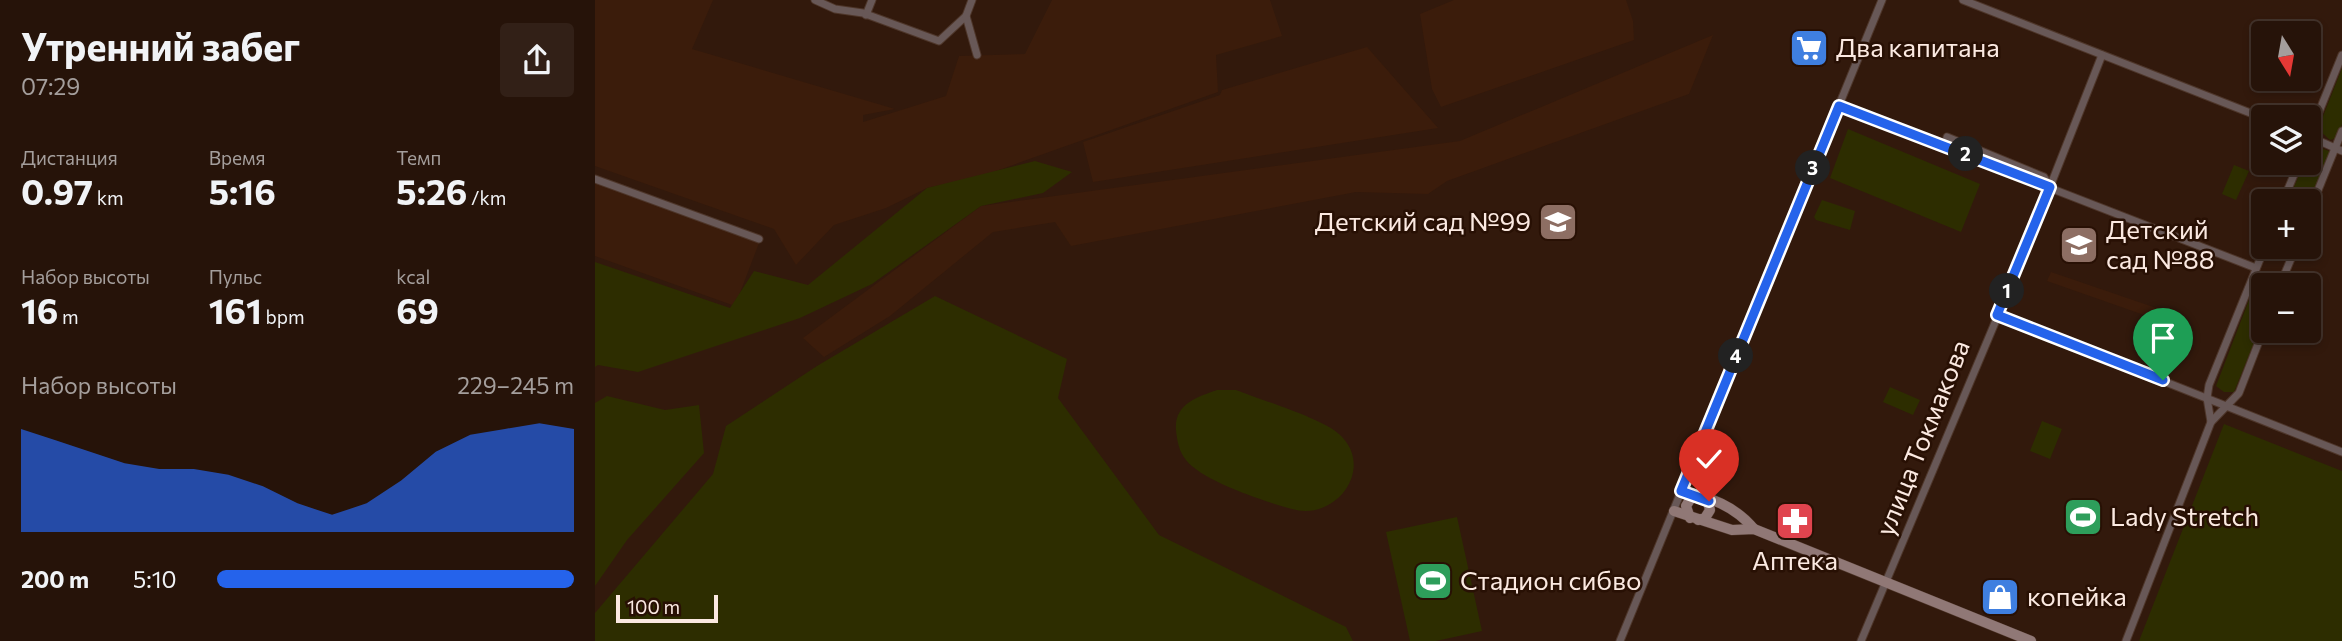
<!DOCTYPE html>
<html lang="ru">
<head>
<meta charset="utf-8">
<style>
  :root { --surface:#261309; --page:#322017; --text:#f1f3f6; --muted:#a49e9c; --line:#42322a; --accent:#2563eb }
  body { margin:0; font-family:Commissioner,sans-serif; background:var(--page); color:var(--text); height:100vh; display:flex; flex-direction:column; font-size:26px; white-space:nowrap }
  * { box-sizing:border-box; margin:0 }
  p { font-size:23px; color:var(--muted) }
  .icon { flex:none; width:38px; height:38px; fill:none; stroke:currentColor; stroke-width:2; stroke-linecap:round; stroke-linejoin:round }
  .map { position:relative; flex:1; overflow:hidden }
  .sheet { display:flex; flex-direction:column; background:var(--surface); width:595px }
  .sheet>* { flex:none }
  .needle { width:46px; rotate:169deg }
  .fabs { position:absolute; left:1656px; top:21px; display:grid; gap:14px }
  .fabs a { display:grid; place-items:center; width:70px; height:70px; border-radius:7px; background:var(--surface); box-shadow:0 4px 10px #0003,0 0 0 2px var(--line); font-size:35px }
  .scale { position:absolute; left:21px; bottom:18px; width:102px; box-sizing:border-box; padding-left:7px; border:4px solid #fbe9e1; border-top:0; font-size:19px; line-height:24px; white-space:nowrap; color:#fbe9e1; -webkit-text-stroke:5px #281004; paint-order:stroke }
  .pin { position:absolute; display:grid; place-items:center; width:60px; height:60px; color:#fff; margin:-72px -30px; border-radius:50% 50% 50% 0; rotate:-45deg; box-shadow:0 0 7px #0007 }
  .pin .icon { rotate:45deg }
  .km { position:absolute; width:35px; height:35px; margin:-18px; border-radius:50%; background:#222; color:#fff; font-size:19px; line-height:35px; text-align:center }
  .round { display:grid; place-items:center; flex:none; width:74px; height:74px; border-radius:7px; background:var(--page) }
  .summary { display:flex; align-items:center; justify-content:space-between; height:119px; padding:0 21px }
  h1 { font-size:38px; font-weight:700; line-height:52px }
  .figures { display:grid; grid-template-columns:repeat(3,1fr); gap:10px; height:119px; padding:7px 21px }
  .figures div { display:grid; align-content:center }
  .figures b { font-size:35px; font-weight:700 }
  .figures small { font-size:19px; font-weight:400 }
  .figures p { font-size:19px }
  .chart { height:196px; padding:14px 21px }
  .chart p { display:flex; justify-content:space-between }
  .chart svg { width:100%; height:126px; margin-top:7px; fill:var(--accent); opacity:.7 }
  ul { padding:0 21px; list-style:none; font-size:23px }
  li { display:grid; grid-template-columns:112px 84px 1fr; align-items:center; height:52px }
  li i { height:18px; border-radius:9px; background:var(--accent) }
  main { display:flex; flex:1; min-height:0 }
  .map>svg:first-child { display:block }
  .built { fill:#3b1c0b }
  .green { fill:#2d2d00 }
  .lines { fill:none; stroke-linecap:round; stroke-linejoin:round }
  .street-casing { stroke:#4e362a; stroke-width:9 }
  .secondary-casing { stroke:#4e362a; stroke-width:11 }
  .street { stroke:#685857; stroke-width:7 }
  .secondary { stroke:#907876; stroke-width:10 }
  .route-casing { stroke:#fff; stroke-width:14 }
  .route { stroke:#2563eb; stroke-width:9 }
  .labels { text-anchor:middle; stroke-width:5; stroke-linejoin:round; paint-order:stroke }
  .poi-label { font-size:26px; fill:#fbe9e1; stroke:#281004; text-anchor:start }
  .street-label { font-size:26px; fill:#fbe9e1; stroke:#281004 }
</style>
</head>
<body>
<main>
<section class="sheet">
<div class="summary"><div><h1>Утренний забег</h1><p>07:29</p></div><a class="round"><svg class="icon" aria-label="share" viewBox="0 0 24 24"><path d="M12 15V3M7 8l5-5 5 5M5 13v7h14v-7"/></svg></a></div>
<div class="figures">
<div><p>Дистанция</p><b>0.97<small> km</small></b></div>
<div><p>Время</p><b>5:16</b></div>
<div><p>Темп</p><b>5:26<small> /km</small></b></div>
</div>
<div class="figures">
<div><p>Набор высоты</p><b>16<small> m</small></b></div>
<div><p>Пульс</p><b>161<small> bpm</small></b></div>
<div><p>kcal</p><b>69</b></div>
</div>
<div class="chart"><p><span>Набор высоты</span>229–245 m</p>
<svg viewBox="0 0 160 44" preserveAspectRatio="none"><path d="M0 44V8L10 12L20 16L30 20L40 22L50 22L60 24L70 28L80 34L90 38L100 34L110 26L120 16L130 10L140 8L150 6L160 8V44z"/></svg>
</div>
<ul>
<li><b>200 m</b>5:10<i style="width:100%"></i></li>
</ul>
</section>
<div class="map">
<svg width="1747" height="641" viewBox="0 0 1747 641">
  <rect width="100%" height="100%" fill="#32190c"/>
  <g class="built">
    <polygon points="0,0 118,0 97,49 300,109 268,115 268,122 351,96 364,56 430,54 457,0 675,0 687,36 621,55 623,92 384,177 332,188 291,208 239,225 201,265 179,229 0,166"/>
    <polygon points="859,0 1031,0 1038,21 1039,40 846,107 837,89 825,14"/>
    <polygon points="1118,35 1094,94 852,181 833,194 761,192 476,246 460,222 398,232 295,316 229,357 208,338 386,206 865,141"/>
    <polygon points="772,47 843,128 498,182 488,142 625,95 627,90"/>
    <polygon points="0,183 164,243 140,306 0,256"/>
    <polygon points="1456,272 1573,312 1569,322 1452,281"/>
  </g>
  <g class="green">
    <polygon points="1747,68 1747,124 1742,138 1735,140 1723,129"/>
    <polygon points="1253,129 1385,184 1366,232 1235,178"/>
    <polygon points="1720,146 1734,151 1734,157 1713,208 1713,201 1693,201 1709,163 1713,163 1714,151"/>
    <polygon points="440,161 477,172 448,193 386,206 277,284 205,318 43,372 3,365 0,367 0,262 135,308 159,271 213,285 332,188"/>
    <polygon points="1639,165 1654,171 1641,200 1627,194"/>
    <polygon points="1227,200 1260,211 1255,230 1221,220 1219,217"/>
    <polygon points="1670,277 1680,285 1668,285 1668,321 1639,392 1629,392 1621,386 1662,279"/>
    <polygon points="340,296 472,359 463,398 564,535 751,627 758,641 0,641 0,613 118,474 131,426 222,366"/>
    <polygon points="1295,387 1325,400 1318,415 1288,402"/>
    <path d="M622,390H641C666,400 726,418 744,434C781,467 742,522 697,509C671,502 607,481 591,460C584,452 582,440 581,430C579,404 602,397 622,390Z"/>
    <polygon points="12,396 70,410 104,405 109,453 32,540 0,586 0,403"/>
    <polygon points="1447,421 1467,429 1455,459 1435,451"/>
    <polygon points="1629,424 1747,471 1747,641 1544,641"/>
    <polygon points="862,517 887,631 841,641 815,641 791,532"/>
  </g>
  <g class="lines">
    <g class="street-casing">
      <g id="street">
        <polyline points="220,0 240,9 268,13 344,41 371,16"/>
        <polyline points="377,0 371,16 382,55"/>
        <polyline points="1368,0 1668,118"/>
        <polyline points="271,15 277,0"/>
        <polyline points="1244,106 1661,268"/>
        <polyline points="1713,136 1747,151"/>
        <polyline points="1352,137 1449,177 1455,187"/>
        <polyline points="1713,139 1747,55"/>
        <polyline points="0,179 164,239"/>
        <polyline points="1688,201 1704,163"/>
        <polyline points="1713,215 1747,131"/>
        <polyline points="1685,285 1701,247"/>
        <polyline points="1402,315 1747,452"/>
        <polyline points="1616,422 1612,398 1614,385 1670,247"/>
        <polyline points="1025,641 1287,0"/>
        <polyline points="1266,641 1423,268 1507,55"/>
        <polyline points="1531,641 1616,422 1644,393 1668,331"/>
      </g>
    </g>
    <g class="secondary-casing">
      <g id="secondary">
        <path d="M1086,491C1115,497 1140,506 1159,529"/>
        <polyline points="1079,511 1137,530 1159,529 1436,641"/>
        <polyline points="1095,518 1091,506 1096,498 1104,495"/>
        <polyline points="1103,520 1110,518 1115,510 1112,498"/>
      </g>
    </g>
    <use href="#street" class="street"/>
    <use href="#secondary" class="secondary"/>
  </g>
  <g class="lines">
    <g class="route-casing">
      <polyline id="route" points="1114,501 1086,491 1244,106 1455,187 1402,315 1568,380"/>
    </g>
    <use href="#route" class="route"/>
  </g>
  <defs>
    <g id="supermarket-square" transform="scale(2.0125)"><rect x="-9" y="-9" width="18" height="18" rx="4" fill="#3f7fe0" stroke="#281004"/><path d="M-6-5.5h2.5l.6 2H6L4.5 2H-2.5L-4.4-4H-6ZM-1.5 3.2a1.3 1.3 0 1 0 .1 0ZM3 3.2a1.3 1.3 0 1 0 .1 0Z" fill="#fff"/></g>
    <g id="school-square" transform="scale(2.0125)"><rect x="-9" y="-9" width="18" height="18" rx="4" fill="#8d6e63" stroke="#281004"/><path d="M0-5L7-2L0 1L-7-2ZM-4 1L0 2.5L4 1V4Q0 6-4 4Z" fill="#fff"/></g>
    <g id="stadium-square" transform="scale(2.0125)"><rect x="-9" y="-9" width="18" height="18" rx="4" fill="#2e9e5b" stroke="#281004"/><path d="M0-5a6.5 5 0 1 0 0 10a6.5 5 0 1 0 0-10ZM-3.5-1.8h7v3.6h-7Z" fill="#fff"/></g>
    <g id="pharmacy-square" transform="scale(2.0125)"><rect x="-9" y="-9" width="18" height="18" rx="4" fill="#e0444e" stroke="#281004"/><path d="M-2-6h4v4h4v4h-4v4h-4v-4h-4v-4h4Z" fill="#fff"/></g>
    <g id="shop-square" transform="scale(2.0125)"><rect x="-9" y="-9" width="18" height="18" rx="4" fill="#3f7fe0" stroke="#281004"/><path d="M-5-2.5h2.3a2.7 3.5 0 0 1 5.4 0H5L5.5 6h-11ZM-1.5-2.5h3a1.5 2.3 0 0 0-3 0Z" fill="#fff"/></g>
  </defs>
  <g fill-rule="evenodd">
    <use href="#supermarket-square" x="1214" y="48"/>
    <use href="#school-square" x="963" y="222"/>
    <use href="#school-square" x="1484" y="245"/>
    <use href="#stadium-square" x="1488" y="517"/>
    <use href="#pharmacy-square" x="1200" y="521"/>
    <use href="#stadium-square" x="838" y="581"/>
    <use href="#shop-square" x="1405" y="597"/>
  </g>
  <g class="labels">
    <g class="poi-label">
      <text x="1241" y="57">Два капитана</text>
      <text x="936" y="231" text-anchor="end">Детский сад №99</text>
      <text x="1511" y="239">Детский<tspan x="1511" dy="30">сад №88</tspan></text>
      <text x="1515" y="526">Lady Stretch</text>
      <text x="1200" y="570" text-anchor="middle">Аптека</text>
      <text x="865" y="590">Стадион сибво</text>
      <text x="1432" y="606">копейка</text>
    </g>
    <g class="street-label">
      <text transform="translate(1328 438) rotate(-68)" y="9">улица Токмакова</text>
    </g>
  </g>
</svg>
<div class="fabs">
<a><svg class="needle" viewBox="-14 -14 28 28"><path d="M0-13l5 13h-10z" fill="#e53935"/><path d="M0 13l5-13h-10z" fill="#a49e9c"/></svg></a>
<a><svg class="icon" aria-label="layers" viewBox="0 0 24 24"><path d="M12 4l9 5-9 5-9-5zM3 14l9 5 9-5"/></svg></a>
<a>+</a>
<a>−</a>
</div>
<div class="scale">100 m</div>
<div class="pin" style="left:1568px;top:380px;background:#1e9e55"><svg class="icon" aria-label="arrive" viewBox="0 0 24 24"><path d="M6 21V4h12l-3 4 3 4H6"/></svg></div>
<div class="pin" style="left:1114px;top:501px;background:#d93025"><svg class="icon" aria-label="check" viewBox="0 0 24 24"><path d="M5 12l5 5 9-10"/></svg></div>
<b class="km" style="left:1412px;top:291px">1</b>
<b class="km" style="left:1371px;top:154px">2</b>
<b class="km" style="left:1218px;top:168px">3</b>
<b class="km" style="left:1141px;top:356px">4</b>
</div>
</main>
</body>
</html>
